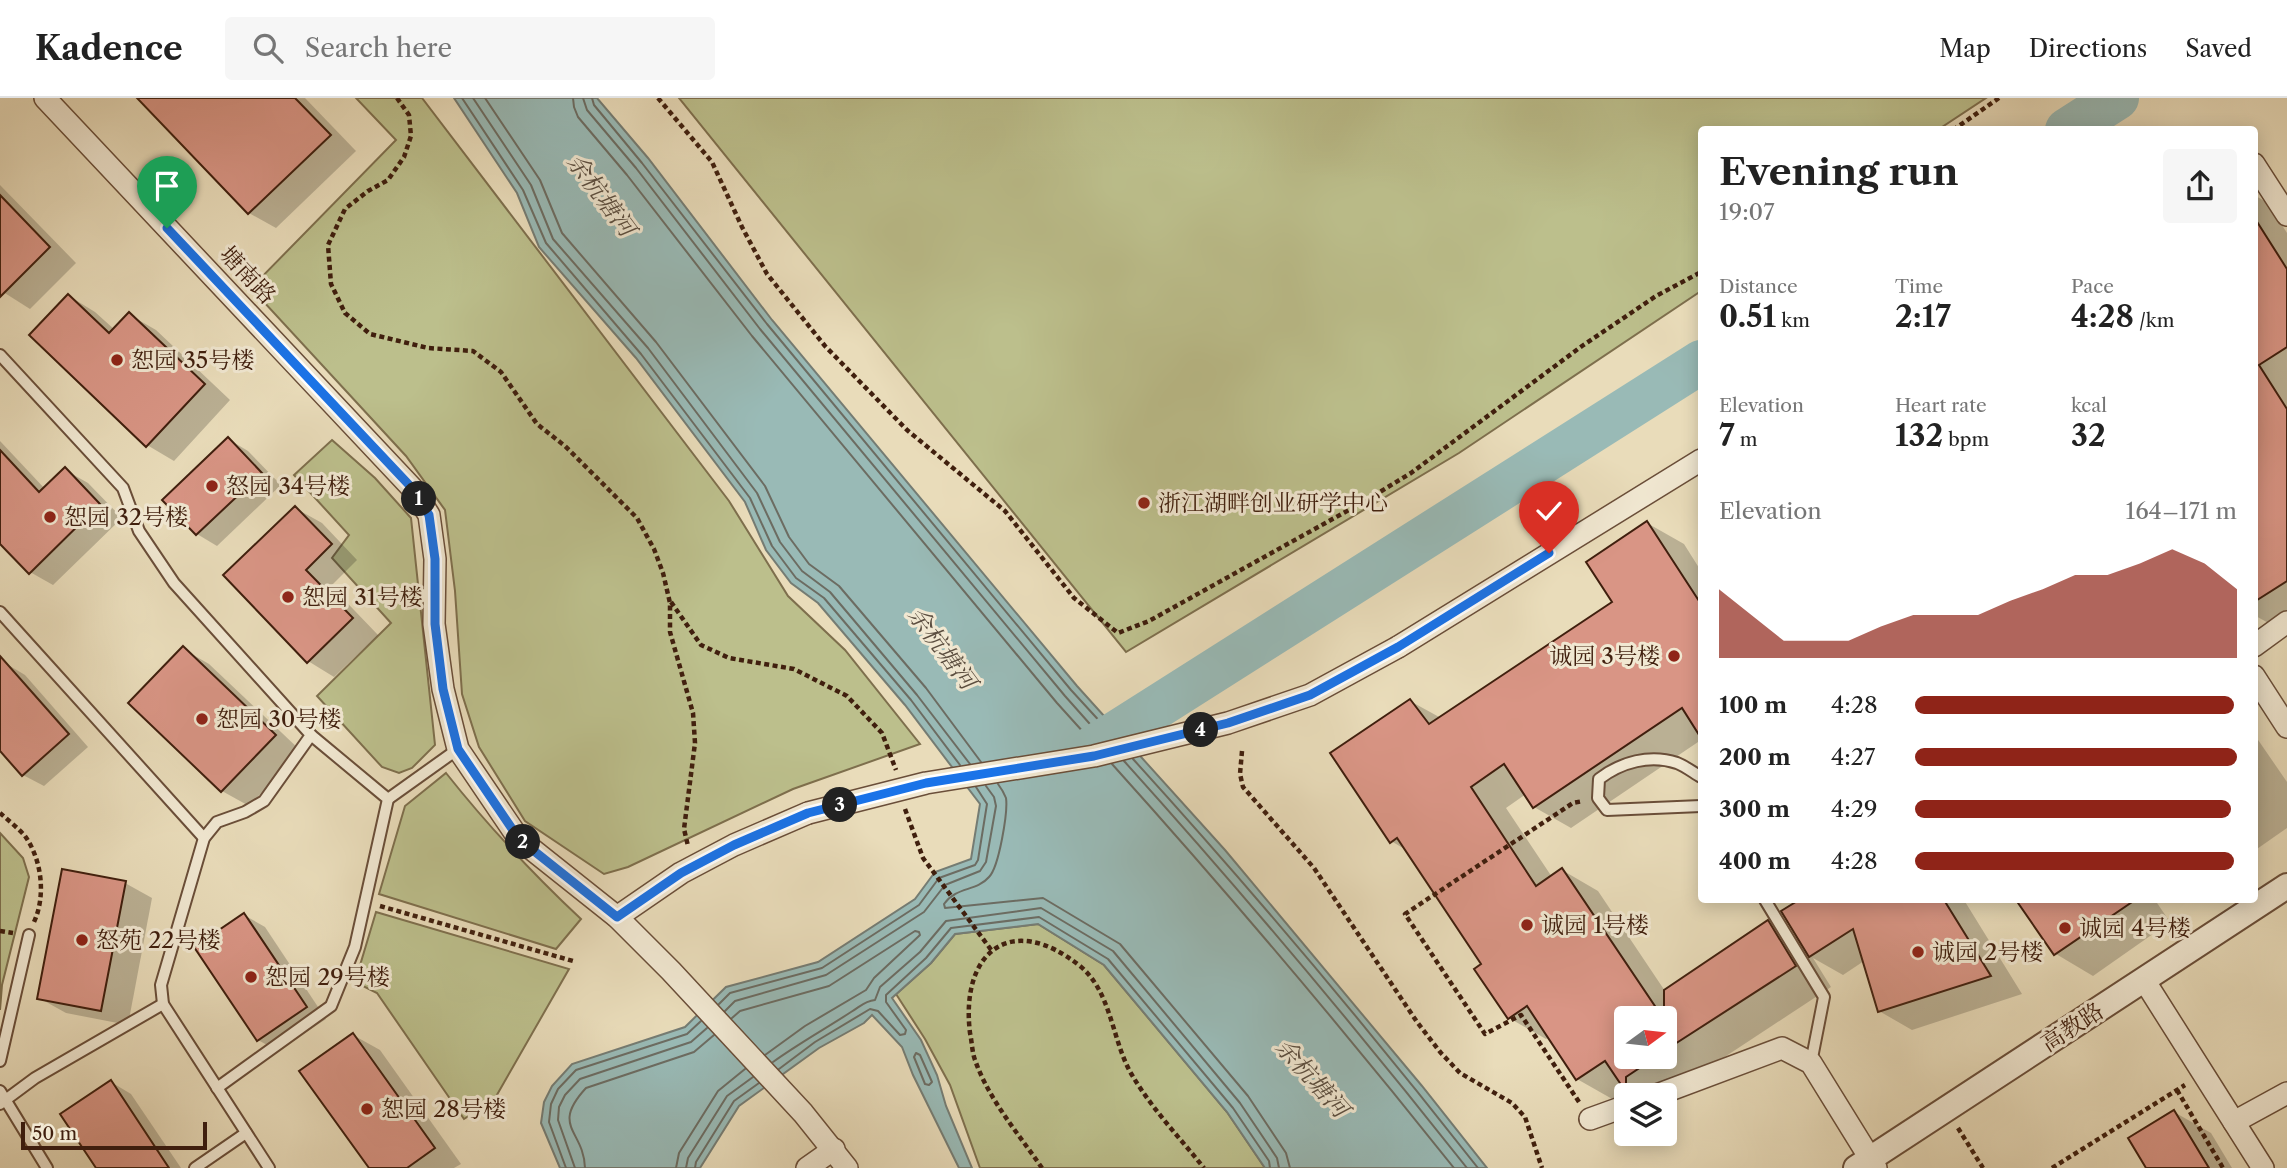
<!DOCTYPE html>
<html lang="en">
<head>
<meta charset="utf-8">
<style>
  :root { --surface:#fff; --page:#f6f6f6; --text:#222; --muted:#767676; --line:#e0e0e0; --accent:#8f2418 }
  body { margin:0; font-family:"Libre Caslon Text","Noto Serif SC",serif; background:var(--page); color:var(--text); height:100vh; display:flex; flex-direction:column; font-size:26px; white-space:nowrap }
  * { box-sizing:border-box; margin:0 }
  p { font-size:23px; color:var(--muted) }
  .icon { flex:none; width:38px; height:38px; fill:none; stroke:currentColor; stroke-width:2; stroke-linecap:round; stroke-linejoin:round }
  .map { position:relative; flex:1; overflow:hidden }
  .sheet { position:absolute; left:1698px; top:28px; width:560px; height:777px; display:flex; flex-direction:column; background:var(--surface); border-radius:7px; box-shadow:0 4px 18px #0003 }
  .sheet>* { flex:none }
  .needle { width:46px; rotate:75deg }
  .buttons { position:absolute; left:1614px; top:908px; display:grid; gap:14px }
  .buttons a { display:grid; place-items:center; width:63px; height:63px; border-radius:7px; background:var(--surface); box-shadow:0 4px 18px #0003; font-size:35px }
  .scale { position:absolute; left:21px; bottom:18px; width:186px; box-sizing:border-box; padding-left:7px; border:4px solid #401f0e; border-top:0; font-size:19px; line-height:24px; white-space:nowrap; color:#401f0e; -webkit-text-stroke:5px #f1e8d2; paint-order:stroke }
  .pin { position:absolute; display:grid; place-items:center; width:60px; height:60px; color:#fff; margin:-72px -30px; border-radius:50% 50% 50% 0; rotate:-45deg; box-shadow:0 0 7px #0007 }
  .pin .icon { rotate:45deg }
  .km { position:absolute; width:35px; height:35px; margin:-18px; border-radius:50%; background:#222; color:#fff; font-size:19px; line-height:35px; text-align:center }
  .round { display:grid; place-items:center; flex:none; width:74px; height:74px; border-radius:7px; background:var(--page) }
  .head { display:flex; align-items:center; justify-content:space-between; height:119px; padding:0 21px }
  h1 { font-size:38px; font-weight:700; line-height:52px }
  .metrics { display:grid; grid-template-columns:repeat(3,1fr); gap:10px; height:119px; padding:7px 21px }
  .metrics div { display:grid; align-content:center }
  .metrics b { font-size:30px; font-weight:700 }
  .metrics small { font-size:19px; font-weight:400 }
  .metrics p { font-size:19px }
  .chart { height:196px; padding:14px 21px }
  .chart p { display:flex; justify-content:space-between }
  .chart svg { width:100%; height:126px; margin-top:7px; fill:var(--accent); opacity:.7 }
  ul { padding:0 21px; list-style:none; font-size:23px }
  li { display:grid; grid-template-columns:112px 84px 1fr; align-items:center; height:52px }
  li i { height:18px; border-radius:9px; background:var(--accent) }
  header { display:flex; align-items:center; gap:42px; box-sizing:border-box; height:98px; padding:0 35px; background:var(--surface); border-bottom:2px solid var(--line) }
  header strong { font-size:33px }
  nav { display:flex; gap:38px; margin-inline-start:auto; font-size:24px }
  .search { width:490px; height:63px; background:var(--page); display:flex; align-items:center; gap:18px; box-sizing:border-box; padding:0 24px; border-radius:7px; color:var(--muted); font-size:26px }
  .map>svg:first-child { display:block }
  .green { fill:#bcbf8c; stroke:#7e6f4d; stroke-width:2 }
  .water { fill:#99bab6; stroke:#757c73; stroke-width:2 }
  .shadow { fill:#0003; fill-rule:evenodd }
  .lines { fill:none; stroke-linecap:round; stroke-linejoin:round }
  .shore { stroke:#6c6c62; stroke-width:2 }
  .river { stroke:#99bab6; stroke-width:44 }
  .building { fill:#d99585; stroke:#401f0e; stroke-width:2 }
  .service-casing { stroke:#6a4e39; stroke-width:14 }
  .minor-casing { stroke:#6a4e39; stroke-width:24 }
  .tertiary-casing { stroke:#6a4e39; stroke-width:28 }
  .path { stroke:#401f0e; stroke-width:4.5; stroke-dasharray:5 3.5; stroke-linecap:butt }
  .service { stroke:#f1e8d2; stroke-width:10 }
  .minor { stroke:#f1e8d2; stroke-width:21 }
  .tertiary { stroke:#f1e8d2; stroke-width:24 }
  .minor-bridge-casing { stroke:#6a4e39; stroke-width:24; stroke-linecap:butt }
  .minor-bridge { stroke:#f1e8d2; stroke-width:21 }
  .route-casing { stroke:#fff; stroke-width:14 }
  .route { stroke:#1a73e8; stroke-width:9 }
  .poi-dot { fill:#8f2418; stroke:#f1e8d2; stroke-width:2.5 }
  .labels { text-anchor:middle; stroke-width:6; stroke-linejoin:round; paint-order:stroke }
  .street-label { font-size:23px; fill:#401f0e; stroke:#f1e8d2 }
  .poi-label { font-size:23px; fill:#401f0e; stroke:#f1e8d2; text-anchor:start }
  .water-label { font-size:24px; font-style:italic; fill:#5b4e40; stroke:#f1e8d2 }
</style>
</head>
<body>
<header>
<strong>Kadence</strong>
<div class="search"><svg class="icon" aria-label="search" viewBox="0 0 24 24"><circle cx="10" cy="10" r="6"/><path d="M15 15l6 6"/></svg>Search here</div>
<nav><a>Map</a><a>Directions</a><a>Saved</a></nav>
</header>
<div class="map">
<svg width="2287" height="1070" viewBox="0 0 2287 1070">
  <rect width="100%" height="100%" fill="#e9dcba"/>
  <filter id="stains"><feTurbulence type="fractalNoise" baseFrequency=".00286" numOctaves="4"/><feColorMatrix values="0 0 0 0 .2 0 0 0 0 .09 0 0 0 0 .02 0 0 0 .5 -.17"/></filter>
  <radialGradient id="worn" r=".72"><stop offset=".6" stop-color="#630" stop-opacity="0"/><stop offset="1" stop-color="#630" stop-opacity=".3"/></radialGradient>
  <g class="green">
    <polygon points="356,0 422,0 729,403 788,498 845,552 920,646 793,691 628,769 604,776 525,723 479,649 462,596 455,493 445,412 406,358 251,190 396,42"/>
    <polygon points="679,0 1986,0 1939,31 1701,32 1701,193 1459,355 1126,554"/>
    <polygon points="332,342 375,380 411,420 435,647 412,670 399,675 382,669 317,598 391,525 332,460 349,437 294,377"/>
    <path d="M446,675C488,728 532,775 581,821L556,851L379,796L405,708Z"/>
    <polygon points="0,735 23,760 29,779 2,887 0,912"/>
    <polygon points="376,814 569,871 494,1002 464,1021 377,895 355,884"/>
    <polygon points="1038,826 1104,867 1227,1014 1265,1070 980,1070 950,987 925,941 896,896 931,865 955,836"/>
  </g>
  <polygon class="water" points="454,0 597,0 648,60 772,222 1077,588 1225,752 1422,988 1487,1070 1265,1070 1227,1014 1104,867 1038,826 955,836 931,865 892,900 921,942 937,977 946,1008 972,1070 959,1070 913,977 902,949 872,917 864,925 819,950 739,1008 700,1070 560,1070 541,1025 544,1004 552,988 572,966 685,929 726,889 818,864 915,801 935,774 971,761 980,706 905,607 818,505 791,485 766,452 745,404 636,260 539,149 517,95"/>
  <g class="shadow">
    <polygon points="139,0 305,0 356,53 276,130 249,115"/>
    <polygon points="0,87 76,165 30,211 0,192"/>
    <polygon points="2254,97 2268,105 2287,135 2287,528 2281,532 2254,517"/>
    <polygon points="69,198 95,214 115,232 130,217 156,232 230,302 174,363 147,347"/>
    <polygon points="228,341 248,353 281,387 217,448 197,436 165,402"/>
    <polygon points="0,343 45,391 65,372 88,385 122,420 53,487 30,474 0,443"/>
    <polygon points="295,410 322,425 357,462 331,488 378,537 334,579 308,563"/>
    <path d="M1647,425L1684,446L1701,473V642L1571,730L1534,709L1526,696L1506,710L1552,779L1562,772L1598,793L1665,893L1768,824L1801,843L1783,814L1802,802H1964L2022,896L1912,932L1879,913L1864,863L1843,877L1813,860L1831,889L1664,999L1646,998L1632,990L1614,1002L1577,981L1549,939L1546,941L1509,920L1484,866L1408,753L1391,743L1410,603L1441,620L1614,504ZM1626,920H1664V959H1626Z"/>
    <polygon points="183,551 209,566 301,653 249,708 222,693"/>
    <polygon points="5,565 25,577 88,649 44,688 23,677 0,650 0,570"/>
    <polygon points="2254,636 2287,684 2287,730 2254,753"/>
    <polygon points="125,785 152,800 128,927 66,915 39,900"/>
    <polygon points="2018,802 2155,802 2170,824 2093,878 2056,856"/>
    <polygon points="244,817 265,829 326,921 278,953 258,942"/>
    <polygon points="353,937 380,952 461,1066 454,1070 371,1070"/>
    <polygon points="111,984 131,996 181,1070 98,1070"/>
    <polygon points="2174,1014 2211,1035 2232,1070 2148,1070"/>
  </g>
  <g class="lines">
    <g class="shore">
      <polyline points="462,0 523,92 546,145 641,256 750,400 772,448 796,480 824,500 911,602 960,667"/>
      <polyline points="473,0 531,87 553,141 648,250 757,395 780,444 802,473 830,494 917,597 970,666"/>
      <polyline points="485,0 540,82 562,135 656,244 765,388 789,439 809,466 839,488 926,590 981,664"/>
      <polyline points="573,0 574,9 578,19 627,77 752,238 1057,605 1094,646"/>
      <polyline points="583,0 587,12 636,70 760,231 1065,598 1105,643"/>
      <polyline points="592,0 594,7 642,65 767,226 1071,592 1115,640"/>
      <path d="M1133,661C1253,793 1368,930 1478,1070"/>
      <path d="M1124,663C1243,795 1357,931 1467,1070"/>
      <path d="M1112,666C1230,797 1344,932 1454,1070"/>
      <path d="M998,686C1001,690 1004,695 1006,700C1008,714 999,769 989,779C976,794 957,788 944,806L945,810L1043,800L1120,846L1248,998L1286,1055L1290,1070"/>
      <polyline points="719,906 730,895 822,870 919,807 939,780 975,767 978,762 987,706 976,689"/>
      <polyline points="725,913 735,903 826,877 924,814 945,787 980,773 986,764 996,708 994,699 986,688"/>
      <polyline points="732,920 740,913 829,888 915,833 919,834 920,837 874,880 866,892 805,928 765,957"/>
      <polygon points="916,955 920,957 932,984 929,987 925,986 914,959"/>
      <path d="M773,964C798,946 825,931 851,914C860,909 864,903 875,902L880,889L920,854L946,823L1041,810L1113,853L1240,1005L1277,1060L1279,1070"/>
      <polyline points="779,971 815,944 870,911 878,913 900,937 905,936 906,932 886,904 886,897 926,860 951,830 1039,819 1108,861 1233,1010 1269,1063 1270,1070"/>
      <polyline points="566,1070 549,1024 551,1006 558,991 576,972 687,936 701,923"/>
      <polyline points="575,1070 558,1022 559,1009 565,997 580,981 691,944 707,930"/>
      <path d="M585,1070C584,1032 550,1029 586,990L694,954L714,937"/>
      <polyline points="676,1070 679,1055 718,993 745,971"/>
      <polyline points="686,1070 688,1060 727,998 753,979"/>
      <polyline points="695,1070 696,1064 734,1003 759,985"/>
    </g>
    <g class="river">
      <polyline points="2067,32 2117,0"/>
      <polyline points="1067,666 1701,264"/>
    </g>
  </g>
  <g class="building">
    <polygon points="137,0 295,0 331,37 248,116"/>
    <polygon points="0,97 50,149 0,199"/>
    <polygon points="2254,119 2287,171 2287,249 2259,267 2287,311 2287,483 2254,504"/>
    <polygon points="68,196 109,235 129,214 205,286 146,349 29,237"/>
    <polygon points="228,339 262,375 196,437 162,402"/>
    <polygon points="0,352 39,394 65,369 100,406 29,476 0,446"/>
    <polygon points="295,408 332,446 306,472 353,520 307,565 223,477"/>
    <polygon points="1647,423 1701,506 1701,640 1682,610 1533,710 1504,666 1471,689 1536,788 1562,770 1663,920 1626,920 1626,959 1656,959 1626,979 1626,994 1605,963 1576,982 1527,908 1508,921 1474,871 1481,866 1397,740 1390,745 1330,655 1410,601 1429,626 1612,504 1586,464"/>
    <polygon points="183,548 276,637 221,694 128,605"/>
    <polygon points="0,558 69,636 22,678 0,653"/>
    <polygon points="62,771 126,783 101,913 37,901"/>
    <polygon points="1799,802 1944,802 1991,878 1878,914 1853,831 1809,859 1781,813"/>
    <polygon points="2016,802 2135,802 2054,857"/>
    <polygon points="244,815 307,909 257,943 194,849"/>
    <polygon points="1768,822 1796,868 1664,953 1664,892"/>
    <polygon points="353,935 435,1050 407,1070 369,1070 299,973"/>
    <polygon points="111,982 169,1070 96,1070 60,1016"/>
    <polygon points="2174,1012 2209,1070 2146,1070 2128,1040"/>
  </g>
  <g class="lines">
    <g class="service-casing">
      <g id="service">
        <polyline points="0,257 123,390 139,433 174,485 311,637 264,703 245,714 217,724 204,740 161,887 163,906 269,1070"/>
        <polyline points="0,514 204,740"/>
        <path d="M1701,679C1694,675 1685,668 1677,665C1650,656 1621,664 1599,681L1598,700L1607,712L1701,708"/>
        <polyline points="388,701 458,651"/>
        <polyline points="1765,802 1824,899 1811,965"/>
        <polyline points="0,963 29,837"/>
        <polyline points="217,990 331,908 355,849 388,701 311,637"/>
        <polyline points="0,993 47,1070"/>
        <polyline points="0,1006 35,980 163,906"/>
        <polyline points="195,1070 246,1035"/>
      </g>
    </g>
    <g class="minor-casing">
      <g id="minor">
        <polyline points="45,0 412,390 429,417 435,461 434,526 443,591 458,651 519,741 617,819 671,873 803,1015 847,1070"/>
        <polyline points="2254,66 2287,117"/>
        <polyline points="2254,548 2287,524"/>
        <polyline points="1398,549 1701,362"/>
        <polyline points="2254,578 2287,629"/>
        <polyline points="617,819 681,775 734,747 808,715"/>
        <polyline points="2144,882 2263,1070"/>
        <polyline points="1654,998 1782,950 1811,965 1876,1070"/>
        <polyline points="1590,1021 1626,1008"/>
        <polyline points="2234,1024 2287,995"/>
        <polyline points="807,1070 834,1051"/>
      </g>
    </g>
    <g class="tertiary-casing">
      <polyline id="tertiary" points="1856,1070 2287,788"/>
    </g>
    <g class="path">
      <polyline points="397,0 409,17 411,38 404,59 388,82 368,93 345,111 328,147 331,186 345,215 370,236 428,250 473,253 501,274 537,326 565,348 637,420 654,451 663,475 670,505 670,534 693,615 695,645 684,731 688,748"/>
      <polyline points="658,0 712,64 742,129 767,176 825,248 907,332 1005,413 1074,500 1118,535 1149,523 1365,403 1411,375 1582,248 1656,198 1701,174"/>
      <polyline points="1953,32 1999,0"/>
      <polyline points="671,504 701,547 729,560 794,571 847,598 882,635 896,672"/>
      <polyline points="1242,653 1240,676 1243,689 1314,770 1417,924 1441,955 1460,975 1512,1005 1525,1019 1542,1070"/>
      <polyline points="905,711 923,760 992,853"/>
      <path d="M0,715C8,722 18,730 25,738C42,762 46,798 34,824"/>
      <polyline points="380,808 573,863"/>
      <polyline points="0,833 13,835"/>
      <polyline points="2177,992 2223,1070"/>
      <polyline points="1579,1004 1521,917 1485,936 1405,816 1573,705 1583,703"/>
      <polyline points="1958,1030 1983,1070"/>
      <path d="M1042,1070C1018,1035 989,1002 975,962C972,954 972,944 970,935C960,854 1011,813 1080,868C1112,894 1112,944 1132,977C1152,1011 1180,1040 1204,1070"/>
      <polyline points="2052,1070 2185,987"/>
    </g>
    <use href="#service" class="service"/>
    <use href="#minor" class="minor"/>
    <use href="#tertiary" class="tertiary"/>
    <g class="minor-bridge-casing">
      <polyline id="minor-bridge" points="808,715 926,685 1094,658 1228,625 1310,597 1398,549"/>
    </g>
    <use href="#minor-bridge" class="minor-bridge"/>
  </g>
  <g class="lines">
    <g class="route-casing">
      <polyline id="route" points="167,130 412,390 429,417 435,461 435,526 443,591 458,651 519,741 617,819 681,775 734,747 808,715 926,685 1094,658 1228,625 1310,597 1398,549 1549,455"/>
    </g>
    <use href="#route" class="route"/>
  </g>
  <g class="poi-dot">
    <circle cx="117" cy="262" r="7"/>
    <circle cx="212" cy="388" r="7"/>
    <circle cx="1144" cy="405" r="7"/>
    <circle cx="50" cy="419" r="7"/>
    <circle cx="288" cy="499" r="7"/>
    <circle cx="1674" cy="558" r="7"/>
    <circle cx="202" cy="621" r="7"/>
    <circle cx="1527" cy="827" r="7"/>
    <circle cx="2065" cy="830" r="7"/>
    <circle cx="82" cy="842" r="7"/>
    <circle cx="1918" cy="854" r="7"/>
    <circle cx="251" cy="879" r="7"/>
    <circle cx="367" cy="1011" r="7"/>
  </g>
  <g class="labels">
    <g class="street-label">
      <text transform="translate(248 177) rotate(47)" y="8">塘南路</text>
      <text transform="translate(2072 929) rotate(-33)" y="8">高教路</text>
    </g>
    <g class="poi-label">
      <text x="131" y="270">恕园 35号楼</text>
      <text x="226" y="396">怒园 34号楼</text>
      <text x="1158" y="413">浙江湖畔创业研学中心</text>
      <text x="64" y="427">恕园 32号楼</text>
      <text x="302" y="507">恕园 31号楼</text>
      <text x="1660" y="566" text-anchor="end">诚园 3号楼</text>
      <text x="216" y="629">恕园 30号楼</text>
      <text x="1541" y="835">诚园 1号楼</text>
      <text x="2079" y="838">诚园 4号楼</text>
      <text x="96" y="850">怒苑 22号楼</text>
      <text x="1932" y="862">诚园 2号楼</text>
      <text x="265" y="887">恕园 29号楼</text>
      <text x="381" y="1019">恕园 28号楼</text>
    </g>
    <g class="water-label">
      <text transform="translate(601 97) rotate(53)" y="8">余杭塘河</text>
      <text transform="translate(942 550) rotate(53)" y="8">余杭塘河</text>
      <text transform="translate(1312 980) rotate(48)" y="8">余杭塘河</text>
    </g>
  </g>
  <rect width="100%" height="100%" filter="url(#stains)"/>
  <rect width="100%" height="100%" fill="url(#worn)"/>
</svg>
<div class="buttons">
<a><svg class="needle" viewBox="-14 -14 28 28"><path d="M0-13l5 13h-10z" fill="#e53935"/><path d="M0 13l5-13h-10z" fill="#767676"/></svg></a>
<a><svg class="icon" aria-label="layers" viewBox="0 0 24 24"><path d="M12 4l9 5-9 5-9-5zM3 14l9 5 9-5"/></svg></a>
</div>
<div class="scale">50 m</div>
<div class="pin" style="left:167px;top:130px;background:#1e9e55"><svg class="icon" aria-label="arrive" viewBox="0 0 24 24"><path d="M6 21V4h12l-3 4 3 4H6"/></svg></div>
<div class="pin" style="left:1549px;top:455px;background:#d93025"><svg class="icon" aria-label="check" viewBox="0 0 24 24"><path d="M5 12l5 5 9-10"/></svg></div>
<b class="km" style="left:419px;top:401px">1</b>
<b class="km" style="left:523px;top:744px">2</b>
<b class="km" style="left:840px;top:707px">3</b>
<b class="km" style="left:1201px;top:632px">4</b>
<section class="sheet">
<div class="head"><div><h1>Evening run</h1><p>19:07</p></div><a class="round"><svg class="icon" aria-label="share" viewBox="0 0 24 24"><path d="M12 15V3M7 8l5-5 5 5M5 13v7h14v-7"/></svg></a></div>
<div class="metrics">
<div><p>Distance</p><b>0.51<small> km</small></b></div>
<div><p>Time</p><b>2:17</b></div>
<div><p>Pace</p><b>4:28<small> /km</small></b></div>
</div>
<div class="metrics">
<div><p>Elevation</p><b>7<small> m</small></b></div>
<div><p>Heart rate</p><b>132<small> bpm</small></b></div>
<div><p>kcal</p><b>32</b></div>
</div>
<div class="chart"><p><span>Elevation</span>164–171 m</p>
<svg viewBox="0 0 160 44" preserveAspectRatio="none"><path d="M0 44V20L10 29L20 38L30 38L40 38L50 33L60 29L70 29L80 29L90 24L100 20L110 15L120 15L130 11L140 6L150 11L160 20V44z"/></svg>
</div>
<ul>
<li><b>100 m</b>4:28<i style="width:99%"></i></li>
<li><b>200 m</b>4:27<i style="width:100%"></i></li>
<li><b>300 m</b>4:29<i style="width:98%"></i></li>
<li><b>400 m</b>4:28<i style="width:99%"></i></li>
</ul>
</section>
</div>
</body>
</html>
